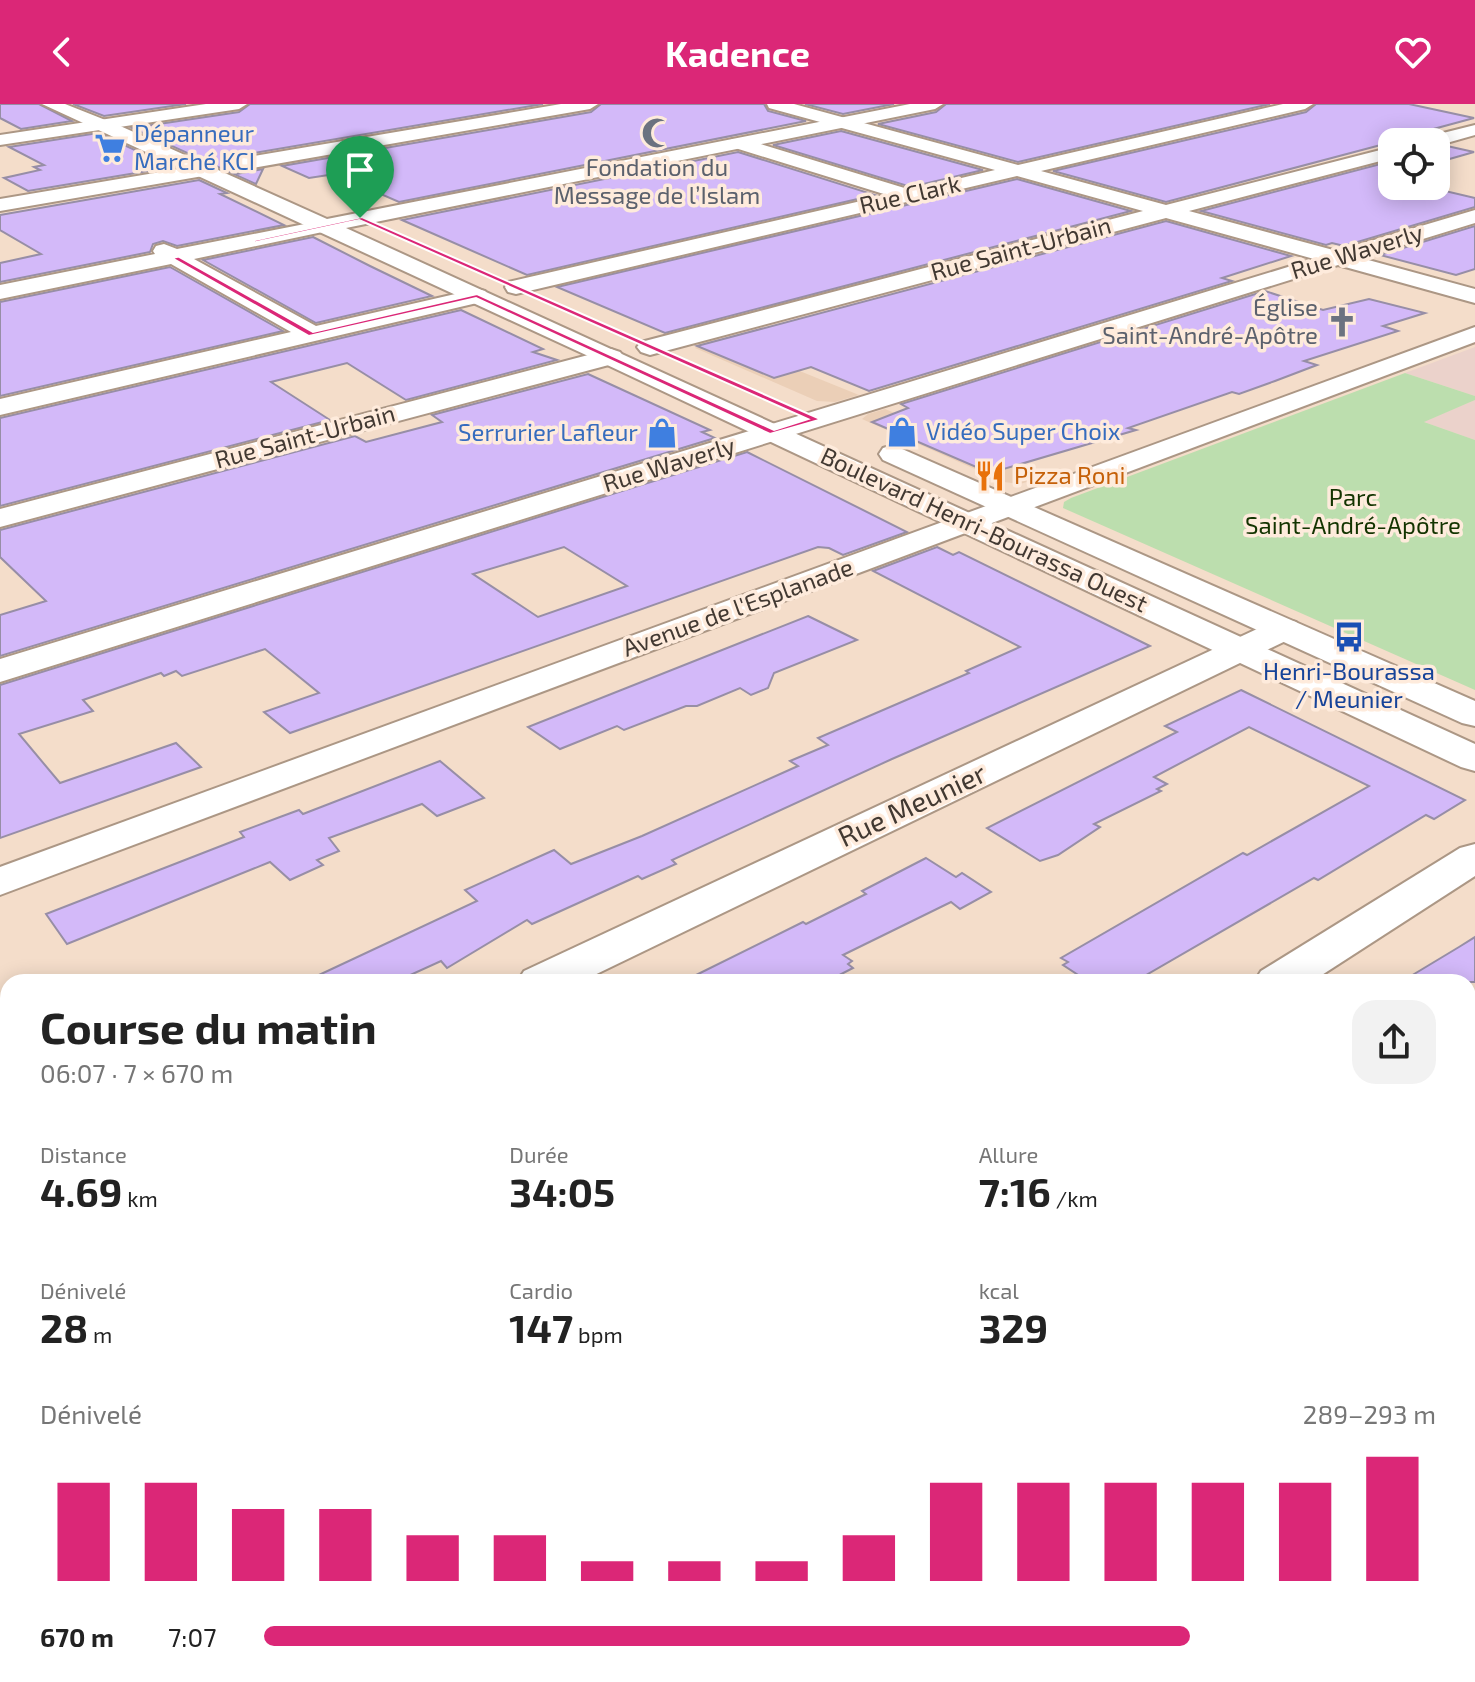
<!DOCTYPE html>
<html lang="fr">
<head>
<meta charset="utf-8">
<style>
  :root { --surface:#fff; --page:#f2f2f2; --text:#222; --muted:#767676; --accent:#db2777 }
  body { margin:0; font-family:"Exo 2",sans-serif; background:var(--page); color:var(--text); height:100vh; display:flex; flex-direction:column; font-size:30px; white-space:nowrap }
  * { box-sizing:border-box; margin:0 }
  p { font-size:26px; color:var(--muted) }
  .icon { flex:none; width:44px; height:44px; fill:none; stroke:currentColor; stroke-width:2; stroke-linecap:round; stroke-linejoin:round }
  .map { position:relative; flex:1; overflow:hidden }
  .drawer { position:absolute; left:0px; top:870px; width:1476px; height:708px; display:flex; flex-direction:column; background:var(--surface); border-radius:24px 24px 0 0; box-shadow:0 4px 20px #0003 }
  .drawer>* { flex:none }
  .fabs { position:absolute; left:1378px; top:24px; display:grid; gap:16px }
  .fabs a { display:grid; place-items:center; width:72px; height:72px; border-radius:16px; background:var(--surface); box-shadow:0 4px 20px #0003; font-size:40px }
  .pin { position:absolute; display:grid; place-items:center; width:68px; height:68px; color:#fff; margin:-82px -34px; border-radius:50% 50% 50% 0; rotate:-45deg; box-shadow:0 0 8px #0007 }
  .pin .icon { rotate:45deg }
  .round { display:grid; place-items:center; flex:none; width:84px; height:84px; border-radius:24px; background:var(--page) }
  .head { display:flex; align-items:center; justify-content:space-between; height:136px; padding:0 40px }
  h1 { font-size:44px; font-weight:700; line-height:60px }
  .stats { display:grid; grid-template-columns:repeat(3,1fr); gap:12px; height:136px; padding:8px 40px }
  .stats div { display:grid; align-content:center }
  .stats b { font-size:40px; font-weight:700 }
  .stats small { font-size:22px; font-weight:400 }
  .stats p { font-size:22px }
  .chart { height:224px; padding:16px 40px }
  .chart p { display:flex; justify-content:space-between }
  .chart svg { width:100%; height:144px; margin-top:8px; stroke:var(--accent); stroke-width:6 }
  ul { padding:0 40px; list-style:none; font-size:26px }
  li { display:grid; grid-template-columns:128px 96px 1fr; align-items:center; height:60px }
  li i { height:20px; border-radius:10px; background:var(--accent) }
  header { display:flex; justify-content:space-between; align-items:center; height:104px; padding:0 40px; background:var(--accent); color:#fff; font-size:36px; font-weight:700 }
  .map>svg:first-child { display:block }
  .built { fill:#ebcfb7 }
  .education { fill:#ebd2cb }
  .green { fill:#bcdeae }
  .building { fill:#d3b9f9; stroke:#978ea6; stroke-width:2; fill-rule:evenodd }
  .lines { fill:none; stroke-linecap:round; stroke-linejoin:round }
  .minor-casing { stroke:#ac9785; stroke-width:4 }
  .major-casing { stroke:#ac9785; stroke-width:4 }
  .minor { fill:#fff; fill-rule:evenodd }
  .major { fill:#fff; fill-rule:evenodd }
  .route { fill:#db2777; stroke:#fff; stroke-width:2; fill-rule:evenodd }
  .labels { text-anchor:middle; stroke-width:7; stroke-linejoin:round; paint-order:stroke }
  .far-shop-label { font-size:24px; fill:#366cbe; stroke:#feebdc; text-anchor:start }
  .far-worship-label { font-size:24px; fill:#5b616d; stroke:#feebdc }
  .far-street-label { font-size:24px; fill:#423932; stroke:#feebdc }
  .far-food-label { font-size:24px; fill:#c56008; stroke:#feebdc; text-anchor:start }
  .far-park-label { font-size:24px; fill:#133400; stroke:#feebdc }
  .far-transit-label { font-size:24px; fill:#164399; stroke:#feebdc }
  .street-label { font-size:28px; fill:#423932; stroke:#feebdc }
</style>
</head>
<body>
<header><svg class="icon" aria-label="back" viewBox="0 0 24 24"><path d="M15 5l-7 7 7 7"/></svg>Kadence<svg class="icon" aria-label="heart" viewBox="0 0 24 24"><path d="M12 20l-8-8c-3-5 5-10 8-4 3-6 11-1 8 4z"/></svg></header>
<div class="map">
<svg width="1475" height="1578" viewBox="0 0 1475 1578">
  <rect width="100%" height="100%" fill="#f4ddca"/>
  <g class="built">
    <polygon points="718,234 859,291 835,298 817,297 695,244 701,238"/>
    <polygon points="885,305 1047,372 1020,380 1004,378 862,315 868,310"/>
  </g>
  <g class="education">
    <polygon points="1475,243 1475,292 1405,269"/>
    <polygon points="1475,296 1475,336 1424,318 1425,317"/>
    <polygon points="8,1376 8,1570 71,1570 58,1578 0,1578 0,1380"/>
  </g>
  <polygon class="green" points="1405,269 1475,292 1475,296 1424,318 1475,336 1475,586 1063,404 1064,398 1071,394"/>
  <g class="building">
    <polygon points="0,0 39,0 72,17 21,25 0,14"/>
    <polygon points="73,0 186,0 104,12"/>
    <polygon points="250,0 543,0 236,52 224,60 237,70 263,65 256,80 132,24 239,8"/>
    <polygon points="601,0 764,0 768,7 806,17 399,98 335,70 309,74 282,62 591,8"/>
    <polygon points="805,0 894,0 843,10"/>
    <polygon points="946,0 1270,0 1018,58 878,20 936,8"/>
    <polygon points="1316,0 1409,0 1474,14 1404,33 1417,38 1392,38 1166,98 1053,67 1306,8"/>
    <polygon points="841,27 983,66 911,83 773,41"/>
    <polygon points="98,29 172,63 28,87 4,74 40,66 34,63 44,61 9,43"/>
    <polygon points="1447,42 1474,48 1439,58 1449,60 1436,63 1436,45"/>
    <polygon points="738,48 875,91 527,171 402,116"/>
    <polygon points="1392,57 1392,82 1424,82 1475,94 1475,103 1344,142 1332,139 1326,141 1201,107"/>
    <polygon points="1017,75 1131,107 665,229 557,183"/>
    <polygon points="199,76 227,89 220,90 284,121 177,142 163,137 153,140 150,148 0,178 0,159 41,150 0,126 0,111"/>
    <polygon points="1166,117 1291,152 1222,174 1232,177 869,287 811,263 774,274 697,242"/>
    <polygon points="1475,122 1475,165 1456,171 1380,151"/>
    <polygon points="313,133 370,162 432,192 316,219 203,156"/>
    <polygon points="170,163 283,227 0,292 0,198"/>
    <polygon points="1265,187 1323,206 1369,195 1425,209 1383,222 1398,227 1304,257 1317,261 1275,277 1239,290 1232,288 1128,324 1136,326 990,369 872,318 908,304 901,300"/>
    <polygon points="461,206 543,245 533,248 557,256 406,296 347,259 271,278 330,316 0,402 0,314"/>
    <polygon points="588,270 710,326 702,328 715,334 0,552 0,511 46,497 0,453 0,426 355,332 366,338 442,318 432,311"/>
    <path d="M747,348L907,428L843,451L829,444L818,443L290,629L264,608L319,589L265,545L182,572L176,567L164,572L161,569L83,596L93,607L19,630L60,679L176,639L201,663L0,734V581ZM564,443L627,482L538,513L473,470Z"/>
    <polygon points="937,443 953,451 959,448 1150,542 892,655 672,756 676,760 642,775 638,772 532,820 527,816 447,864 441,857 395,878 304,878 477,797 465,786 554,746 571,760 642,732 798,662 790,657 828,641 818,634 969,569 966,567 1020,543 873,467"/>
    <polygon points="808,512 857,536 774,569 768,584 751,591 740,584 697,602 686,602 624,626 617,622 560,645 528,623"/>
    <polygon points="1241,586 1465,696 1434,715 1426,711 1318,776 1314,774 1134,878 1089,878 1063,861 1068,858 1061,854 1243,749 1247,751 1369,682 1249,623 1154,673 1167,680 1157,685 1161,687 1094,720 1100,723 1058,751 1040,757 987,724 1177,628 1165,622"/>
    <polygon points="440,657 484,694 437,712 422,700 329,734 339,747 317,756 323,761 290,776 270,758 67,840 46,810 244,733 240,728 280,713 299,706 303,710"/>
    <polygon points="926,754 956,773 962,769 991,788 960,805 951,798 843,851 852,857 848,860 853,864 826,878 682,878 803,818 806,820 866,790 862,787"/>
    <polygon points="1475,833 1475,878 1401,878 1459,843"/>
  </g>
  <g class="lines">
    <g class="minor-casing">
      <g id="minor">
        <polygon points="206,0 247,0 239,5 0,41 0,31"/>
        <polygon points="561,0 598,0 590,5 236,67 227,61 236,55"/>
        <polygon points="767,0 794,0 1018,61 1283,0 1313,0 1305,5 1041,67 1166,101 1392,43 1392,54 1189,107 1337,147 1475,106 1475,119 1361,154 1475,185 1475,199 1338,161 0,578 0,555 1314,155 1166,114 650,251 641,248 637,243 641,238 1143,107 1017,72 516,190 508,188 505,183 508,178 887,91 732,43 729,39 732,35 744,35 911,86 995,66 769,4"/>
        <polygon points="1475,21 1475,31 1436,42 1436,38 1420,38 1423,34"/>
        <polygon points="202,61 209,63 211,67 209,71 0,107 0,95"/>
        <polygon points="325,116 335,122 332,126 194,155 316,222 477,185 485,187 489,192 485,197 477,199 0,311 0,295 291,228 171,160 0,195 0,181 155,150 153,147 156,142 164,140 177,145"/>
        <polygon points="1475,223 1475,238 0,791 0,763"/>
        <polygon points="611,245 620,248 624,253 620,258 0,423 0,405"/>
        <polygon points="1284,515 1296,518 1301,525 1296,532 580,878 517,878 524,867 1272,518"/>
        <polygon points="1475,740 1475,772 1311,878 1254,878 1261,867 1460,744"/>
        <polygon points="8,1111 8,1155 0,1157 0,1113"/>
        <polygon points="1475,1302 1475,1361 1468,1363 1468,1305"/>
        <polygon points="140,1570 220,1570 216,1578 136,1578"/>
        <polygon points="363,1570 436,1570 440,1578 367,1578"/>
        <polygon points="1175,1570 1251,1570 1247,1578 1171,1578"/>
      </g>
    </g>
    <g class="major-casing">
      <g id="major">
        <polygon points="42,0 65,0 118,21 327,115 910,0 943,0 935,5 346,124 1475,640 1475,667 1461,663 586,251"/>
        <polygon points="893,341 1475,597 1475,622 1462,619 883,356 879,350 883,344"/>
      </g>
    </g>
    <use href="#minor" class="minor"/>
    <use href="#major" class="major"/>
  </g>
  <path class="route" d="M362,113L818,314L819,316L770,330L476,194L309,232L172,154ZM359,116L808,315L774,326L477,190L313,228L181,154Z"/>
  <defs>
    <g id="mosque-bare" transform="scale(2.4)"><path d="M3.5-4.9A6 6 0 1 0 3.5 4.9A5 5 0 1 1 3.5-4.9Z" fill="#6b7280" stroke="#feebdc" stroke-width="2.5" paint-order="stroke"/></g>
    <g id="supermarket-bare" transform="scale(2.4)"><path d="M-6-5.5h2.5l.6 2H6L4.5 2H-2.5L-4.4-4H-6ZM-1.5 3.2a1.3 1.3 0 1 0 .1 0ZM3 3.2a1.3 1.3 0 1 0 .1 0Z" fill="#3f7fe0" stroke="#feebdc" stroke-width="2.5" paint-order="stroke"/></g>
    <g id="church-bare" transform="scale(2.4)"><path d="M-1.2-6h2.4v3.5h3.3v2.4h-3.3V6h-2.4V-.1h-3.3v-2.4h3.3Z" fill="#6b7280" stroke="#feebdc" stroke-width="2.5" paint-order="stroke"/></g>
    <g id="shop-bare" transform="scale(2.4)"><path d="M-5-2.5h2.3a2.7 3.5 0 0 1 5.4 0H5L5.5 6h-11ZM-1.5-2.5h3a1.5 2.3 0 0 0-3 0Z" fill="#3f7fe0" stroke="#feebdc" stroke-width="2.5" paint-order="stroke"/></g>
    <g id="restaurant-bare" transform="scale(2.4)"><path d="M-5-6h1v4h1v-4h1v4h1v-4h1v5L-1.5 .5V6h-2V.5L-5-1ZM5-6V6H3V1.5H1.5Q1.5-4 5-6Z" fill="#e8710a" stroke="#feebdc" stroke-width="2.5" paint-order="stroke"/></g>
    <g id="bus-bare" transform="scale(2.4)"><path d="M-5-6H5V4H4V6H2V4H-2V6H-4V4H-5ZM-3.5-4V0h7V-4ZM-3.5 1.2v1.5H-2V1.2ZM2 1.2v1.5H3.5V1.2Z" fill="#1a4fb4" stroke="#feebdc" stroke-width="2.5" paint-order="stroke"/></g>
  </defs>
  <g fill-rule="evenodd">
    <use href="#mosque-bare" x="657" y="29"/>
    <use href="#supermarket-bare" x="110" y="44"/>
    <use href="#church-bare" x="1342" y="218"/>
    <use href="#shop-bare" x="902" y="328"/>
    <use href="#shop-bare" x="662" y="329"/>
    <use href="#restaurant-bare" x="990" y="372"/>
    <use href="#bus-bare" x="1349" y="533"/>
  </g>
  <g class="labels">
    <g class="far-shop-label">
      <text x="134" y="38">Dépanneur<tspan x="134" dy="28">Marché KCI</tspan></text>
      <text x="926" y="336">Vidéo Super Choix</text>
      <text x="638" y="337" text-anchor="end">Serrurier Lafleur</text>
    </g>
    <g class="far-worship-label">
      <text x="657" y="72">Fondation du<tspan x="657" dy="28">Message de l’Islam</tspan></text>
      <text x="1318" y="212" text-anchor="end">Église<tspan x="1318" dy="28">Saint-André-Apôtre</tspan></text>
    </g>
    <g class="far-street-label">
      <text transform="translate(910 91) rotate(-13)" y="8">Rue Clark</text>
      <text transform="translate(1021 145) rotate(-15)" y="8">Rue Saint-Urbain</text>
      <text transform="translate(1357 148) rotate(-17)" y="8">Rue Waverly</text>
      <text transform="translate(305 333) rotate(-15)" y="8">Rue Saint-Urbain</text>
      <text transform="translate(669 361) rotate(-17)" y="8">Rue Waverly</text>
      <text transform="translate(984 426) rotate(25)" y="8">Boulevard Henri-Bourassa Ouest</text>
      <text transform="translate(738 504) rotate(-20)" y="8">Avenue de l'Esplanade</text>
    </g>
    <g class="far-food-label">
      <text x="1014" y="380">Pizza Roni</text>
    </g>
    <g class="far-park-label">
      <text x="1353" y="402">Parc<tspan x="1353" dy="28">Saint-André-Apôtre</tspan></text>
    </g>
    <g class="far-transit-label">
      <text x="1349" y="576">Henri-Bourassa<tspan x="1349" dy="28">/ Meunier</tspan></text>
    </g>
    <g class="street-label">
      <text transform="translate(912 701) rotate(-25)" y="10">Rue Meunier</text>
    </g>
  </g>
</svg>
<div class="fabs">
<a><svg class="icon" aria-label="locate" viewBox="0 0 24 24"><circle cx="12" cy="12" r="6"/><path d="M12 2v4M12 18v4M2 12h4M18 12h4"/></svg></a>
</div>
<div class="pin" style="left:360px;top:114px;background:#1e9e55"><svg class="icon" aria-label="arrive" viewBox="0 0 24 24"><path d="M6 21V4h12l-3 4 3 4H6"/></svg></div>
<section class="drawer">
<div class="head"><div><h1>Course du matin</h1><p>06:07 · 7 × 670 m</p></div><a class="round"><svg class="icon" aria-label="share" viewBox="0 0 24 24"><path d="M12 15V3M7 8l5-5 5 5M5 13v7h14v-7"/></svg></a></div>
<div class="stats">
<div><p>Distance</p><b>4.69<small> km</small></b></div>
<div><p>Durée</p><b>34:05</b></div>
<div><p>Allure</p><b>7:16<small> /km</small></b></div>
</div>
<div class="stats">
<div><p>Dénivelé</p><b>28<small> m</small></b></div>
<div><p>Cardio</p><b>147<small> bpm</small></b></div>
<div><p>kcal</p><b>329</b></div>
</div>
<div class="chart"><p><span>Dénivelé</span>289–293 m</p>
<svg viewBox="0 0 160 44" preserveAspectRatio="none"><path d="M5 44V14M15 44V14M25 44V22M35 44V22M45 44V30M55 44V30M65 44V38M75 44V38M85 44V38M95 44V30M105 44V14M115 44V14M125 44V14M135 44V14M145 44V14M155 44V6"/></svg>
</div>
<ul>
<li><b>670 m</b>7:07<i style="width:79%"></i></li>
</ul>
</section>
</div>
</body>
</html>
